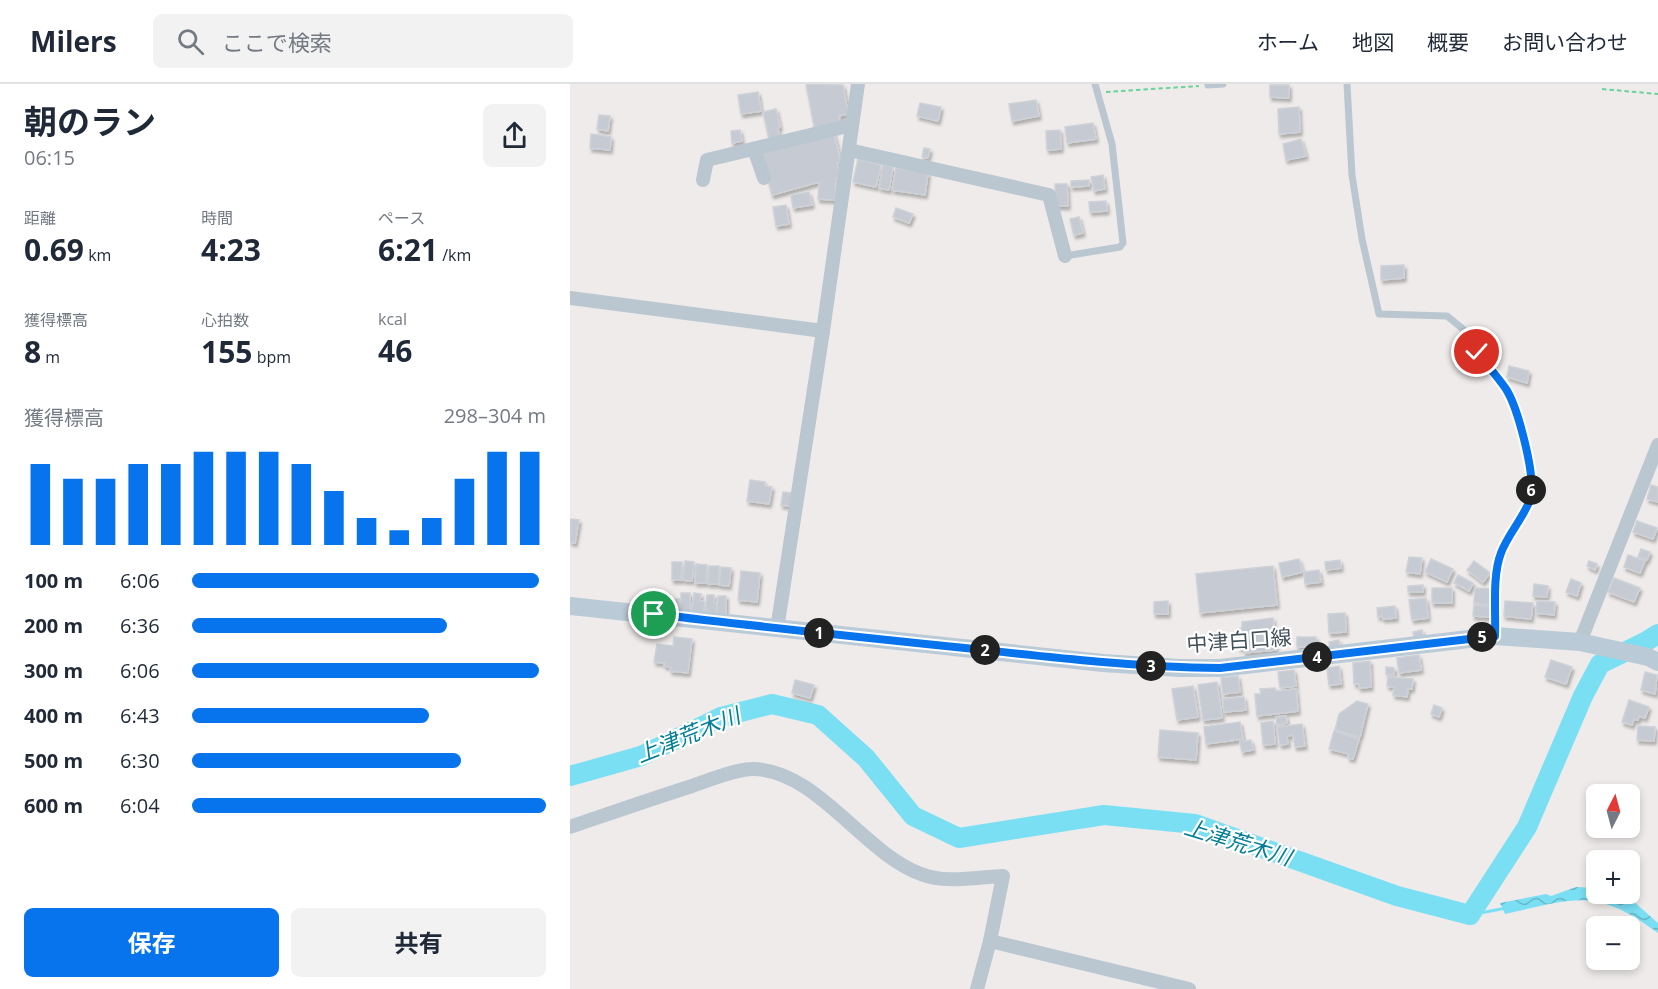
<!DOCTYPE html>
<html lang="ja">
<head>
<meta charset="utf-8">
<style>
  :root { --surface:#fff; --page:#f2f2f3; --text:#1f2937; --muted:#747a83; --line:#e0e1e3; --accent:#0773ed }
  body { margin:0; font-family:"Open Sans","Noto Sans JP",sans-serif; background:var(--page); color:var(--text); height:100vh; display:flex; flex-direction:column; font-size:22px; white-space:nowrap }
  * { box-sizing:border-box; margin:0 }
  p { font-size:20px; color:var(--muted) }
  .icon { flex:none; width:33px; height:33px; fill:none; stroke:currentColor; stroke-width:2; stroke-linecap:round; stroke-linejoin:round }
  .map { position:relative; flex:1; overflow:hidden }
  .panel { display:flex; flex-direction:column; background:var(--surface); width:570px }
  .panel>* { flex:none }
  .needle { width:39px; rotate:6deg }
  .fabs { position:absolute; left:1016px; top:700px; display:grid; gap:12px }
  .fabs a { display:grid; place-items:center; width:54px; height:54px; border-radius:9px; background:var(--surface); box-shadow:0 3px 9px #0003; font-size:30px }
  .pin { position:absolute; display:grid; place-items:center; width:51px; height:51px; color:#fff; margin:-26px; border:3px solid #fff; border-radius:50%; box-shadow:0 2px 6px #0007 }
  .km { position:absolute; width:30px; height:30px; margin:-15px; border-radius:50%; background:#222; color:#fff; font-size:16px; line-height:30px; text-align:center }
  .round { display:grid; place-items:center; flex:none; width:63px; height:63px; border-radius:9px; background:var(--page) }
  .overview { display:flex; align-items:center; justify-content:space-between; height:102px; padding:0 24px }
  h1 { font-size:33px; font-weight:700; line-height:45px }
  .stats { display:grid; grid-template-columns:repeat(3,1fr); gap:9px; height:102px; padding:6px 24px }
  .stats div { display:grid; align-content:center }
  .stats b { font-size:30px; font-weight:700 }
  .stats small { font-size:16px; font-weight:400 }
  .stats p { font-size:16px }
  .chart { height:168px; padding:12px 24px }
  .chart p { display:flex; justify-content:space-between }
  .chart svg { width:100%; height:108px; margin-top:6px; stroke:var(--accent); stroke-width:6 }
  .primary-button { display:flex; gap:12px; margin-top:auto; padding:12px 24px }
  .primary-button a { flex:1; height:69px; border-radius:9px; background:var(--accent); color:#fff; font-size:24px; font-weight:700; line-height:69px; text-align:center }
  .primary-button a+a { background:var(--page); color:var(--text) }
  ul { padding:0 24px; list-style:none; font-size:20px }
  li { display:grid; grid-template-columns:96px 72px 1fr; align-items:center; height:45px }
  li i { height:15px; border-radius:8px; background:var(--accent) }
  header { display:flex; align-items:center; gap:36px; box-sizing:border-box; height:84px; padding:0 30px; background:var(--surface); border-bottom:2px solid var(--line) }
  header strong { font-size:28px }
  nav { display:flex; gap:33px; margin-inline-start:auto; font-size:21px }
  .search { width:420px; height:54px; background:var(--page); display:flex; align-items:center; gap:15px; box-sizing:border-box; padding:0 21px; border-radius:9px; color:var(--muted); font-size:22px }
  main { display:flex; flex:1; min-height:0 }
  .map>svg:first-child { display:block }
  .water { fill:url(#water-waves) }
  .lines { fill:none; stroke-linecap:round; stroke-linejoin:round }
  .stream { stroke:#7bdff4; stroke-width:3 }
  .river { stroke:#7bdff4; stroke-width:20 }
  .building { fill:#c6cad2; stroke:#ced2d8; stroke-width:1.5; filter:url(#shadow) }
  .path { stroke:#68d39b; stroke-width:2; stroke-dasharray:4.5 3; stroke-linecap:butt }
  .lane { stroke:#bac7d0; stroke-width:7 }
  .street { stroke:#bac7d0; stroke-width:14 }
  .secondary { stroke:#bbcad7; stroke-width:18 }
  .route-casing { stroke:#fff; stroke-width:12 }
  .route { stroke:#0773ed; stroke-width:8 }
  .labels { text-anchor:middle; stroke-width:4.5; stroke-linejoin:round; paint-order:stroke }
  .street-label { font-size:21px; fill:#42505a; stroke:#fff }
  .water-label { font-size:22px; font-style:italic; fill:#037e97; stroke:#fff }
</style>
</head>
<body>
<header>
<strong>Milers</strong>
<div class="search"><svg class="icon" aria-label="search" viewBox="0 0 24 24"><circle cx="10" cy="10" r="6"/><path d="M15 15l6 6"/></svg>ここで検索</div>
<nav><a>ホーム</a><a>地図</a><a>概要</a><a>お問い合わせ</a></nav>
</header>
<main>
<section class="panel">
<div class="overview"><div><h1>朝のラン</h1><p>06:15</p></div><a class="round"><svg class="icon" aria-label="share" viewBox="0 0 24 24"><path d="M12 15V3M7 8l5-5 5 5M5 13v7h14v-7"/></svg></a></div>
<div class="stats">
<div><p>距離</p><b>0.69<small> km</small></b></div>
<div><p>時間</p><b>4:23</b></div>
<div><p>ペース</p><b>6:21<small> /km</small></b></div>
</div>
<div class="stats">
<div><p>獲得標高</p><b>8<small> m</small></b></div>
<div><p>心拍数</p><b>155<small> bpm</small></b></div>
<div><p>kcal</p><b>46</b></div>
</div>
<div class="chart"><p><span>獲得標高</span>298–304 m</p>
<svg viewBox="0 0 160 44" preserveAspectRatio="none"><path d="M5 44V11M15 44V17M25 44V17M35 44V11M45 44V11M55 44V6M65 44V6M75 44V6M85 44V11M95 44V22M105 44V33M115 44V38M125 44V33M135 44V17M145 44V6M155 44V6"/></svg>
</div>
<ul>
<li><b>100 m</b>6:06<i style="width:98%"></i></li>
<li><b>200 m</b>6:36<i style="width:72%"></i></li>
<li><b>300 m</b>6:06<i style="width:98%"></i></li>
<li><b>400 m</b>6:43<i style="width:67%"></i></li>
<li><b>500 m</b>6:30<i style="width:76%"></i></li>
<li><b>600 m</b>6:04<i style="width:100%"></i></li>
</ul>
<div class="primary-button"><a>保存</a><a>共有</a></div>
</section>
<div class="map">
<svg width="1088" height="905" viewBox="0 0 1088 905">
  <defs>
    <pattern id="water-waves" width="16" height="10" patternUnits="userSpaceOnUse" patternTransform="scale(1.5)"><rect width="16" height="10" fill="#7bdff4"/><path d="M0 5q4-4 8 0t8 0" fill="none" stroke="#66b7c9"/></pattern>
    <filter id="shadow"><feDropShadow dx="2" dy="3.5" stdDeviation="1.5" flood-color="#0004"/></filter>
  </defs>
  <rect width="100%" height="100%" fill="#efebeb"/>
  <path class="water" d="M1006,803L1026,804V810H1050L1062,816L1088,839V849C1026,803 1006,814 935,830L930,819L976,810L981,812Z"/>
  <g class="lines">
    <polyline class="stream" points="900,831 936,824"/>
    <polyline class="river" points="0,692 71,672 151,633 202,620 248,631 296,674 343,732 389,754 534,731 625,740 827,812 900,831 957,743 1013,612 1030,580 1075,558 1088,550"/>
  </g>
  <g class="building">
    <polygon points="236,0 273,1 278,30 269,32 271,42 245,47"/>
    <polygon points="700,1 719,1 719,14 700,13"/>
    <polygon points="188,8 191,27 171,30 168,11"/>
    <polygon points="466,16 469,32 442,37 439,20"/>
    <polygon points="350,19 371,23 368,37 347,32"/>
    <polygon points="729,23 730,48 709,50 708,25"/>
    <polygon points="206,25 210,43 208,44 209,53 199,55 193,28"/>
    <polygon points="29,31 40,32 38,47 27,45"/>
    <polygon points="523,39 526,55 497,59 495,43"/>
    <polygon points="170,46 172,57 162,59 161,47"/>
    <polygon points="263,46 271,78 267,79 271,92 266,95 265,116 248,115 249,98 202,111 190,66"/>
    <polygon points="490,46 491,65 477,66 476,47"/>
    <polygon points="21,50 41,53 40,66 20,64"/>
    <polygon points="731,55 736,72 716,76 713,60"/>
    <polygon points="354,64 360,65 358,74 352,73"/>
    <polygon points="288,75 311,81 306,103 283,98"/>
    <polygon points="313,81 323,83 319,106 309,104"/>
    <polygon points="326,84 358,89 355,111 322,106"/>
    <polygon points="533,91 535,105 524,107 521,93"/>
    <polygon points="519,96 519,102 501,103 501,97"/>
    <polygon points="485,100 497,100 498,122 486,122"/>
    <polygon points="239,108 242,121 223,124 221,111"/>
    <polygon points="536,117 537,127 520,128 519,118"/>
    <polygon points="216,121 219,140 206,142 203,123"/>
    <polygon points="326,124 343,130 339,139 323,133"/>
    <polygon points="509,133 513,149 504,151 500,135"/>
    <polygon points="834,181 834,194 811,196 811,182"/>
    <polygon points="939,282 959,287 957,299 937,293"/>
    <polygon points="180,396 195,398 195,402 202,403 199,420 177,417"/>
    <polygon points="1081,401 1088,403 1088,418 1077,415"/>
    <polygon points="213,408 222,409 220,422 211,421"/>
    <polygon points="0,435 9,436 5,459 0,458"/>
    <polygon points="1067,437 1087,444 1083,455 1063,448"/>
    <polygon points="1071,465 1080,468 1077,476 1068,473"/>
    <polygon points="1058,471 1075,477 1070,489 1054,483"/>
    <polygon points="839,473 852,474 850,490 836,488"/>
    <polygon points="729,475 733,488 712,493 709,479"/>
    <polygon points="861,475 883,485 877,498 855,488"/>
    <polygon points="770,476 771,484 756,486 755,478"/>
    <polygon points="115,477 124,478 122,497 113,496"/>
    <polygon points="904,477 920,489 913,498 897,486"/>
    <polygon points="1019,477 1027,480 1025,486 1017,482"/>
    <polygon points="102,478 112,478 111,496 102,496"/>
    <polygon points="126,480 137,481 136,499 125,499"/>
    <polygon points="139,482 149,482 149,500 138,500"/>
    <polygon points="703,482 707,521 630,529 626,490"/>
    <polygon points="151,483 161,484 159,502 149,501"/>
    <polygon points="749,486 751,498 735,500 734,488"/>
    <polygon points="171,487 190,489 187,518 168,516"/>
    <polygon points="888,491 903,499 899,507 884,499"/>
    <polygon points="1044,494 1070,504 1064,518 1038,508"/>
    <polygon points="1001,495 1011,499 1007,512 996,508"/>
    <polygon points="964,500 978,502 977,513 963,512"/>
    <polygon points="853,501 853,508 838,508 838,502"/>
    <rect x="862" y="504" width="20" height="15"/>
    <polygon points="905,504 924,505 922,521 904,519"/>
    <polygon points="111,509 120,509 120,530 111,529"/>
    <polygon points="124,509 131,510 130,517 135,518 132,533 121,531"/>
    <polygon points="137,511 144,511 144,519 147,519 146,534 135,533"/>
    <polygon points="148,512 156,512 156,535 146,535"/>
    <polygon points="856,514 858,534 842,536 839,516"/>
    <polygon points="97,515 109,515 109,529 97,528"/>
    <polygon points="598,517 598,530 584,530 584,518"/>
    <polygon points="935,517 963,519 961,535 934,532"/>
    <polygon points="967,517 985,518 984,531 966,529"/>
    <polygon points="904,521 921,523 920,533 903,532"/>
    <polygon points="825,522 826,534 813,535 812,532 808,533 807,524"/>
    <polygon points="775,529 776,548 759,549 758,530"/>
    <polygon points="703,534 706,566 674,569 674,563 669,564 666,545 672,544 672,538"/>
    <polygon points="852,546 853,554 845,556 843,548"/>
    <polygon points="104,553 122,555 118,589 100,587 101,583 94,582 95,579 84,578 87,560 103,562"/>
    <rect x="727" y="553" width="19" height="10"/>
    <polygon points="769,556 770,566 760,567 759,558"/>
    <polygon points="849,571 851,586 829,589 827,574"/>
    <polygon points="981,576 1002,583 996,600 975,593"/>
    <polygon points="800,577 801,603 789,604 789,600 784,600 783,579"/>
    <polygon points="769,582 771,600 759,601 757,584"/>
    <polygon points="816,583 824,584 824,591 816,590"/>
    <polygon points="724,586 726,602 710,604 708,588"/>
    <polygon points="1075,588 1087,591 1085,610 1071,606"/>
    <polygon points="668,592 670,608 653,610 651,594"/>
    <polygon points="818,593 843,595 842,605 838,605 837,613 823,611 824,603 817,602"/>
    <polygon points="225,596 244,601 240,614 222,609"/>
    <polygon points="647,598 652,634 633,636 628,601"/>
    <polygon points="623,602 628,633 607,636 602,605"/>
    <polygon points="705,604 706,607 726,605 728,627 687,632 685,610 691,610 690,605"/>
    <polygon points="674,613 676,626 654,628 653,615"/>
    <polygon points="1059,616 1079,623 1075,634 1069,632 1068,636 1064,635 1062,641 1052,638"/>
    <polygon points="787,617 798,620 790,653 765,646 769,630"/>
    <polygon points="864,621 872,624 869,633 861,630"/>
    <polygon points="716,632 717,639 707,641 706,633"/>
    <polygon points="703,637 705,660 693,661 691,639"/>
    <polygon points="670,638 673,655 636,660 634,643"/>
    <polygon points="732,640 735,662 725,663 723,651 717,652 718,660 710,661 707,643"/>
    <polygon points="1068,642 1085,643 1084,657 1067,656"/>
    <polygon points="590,646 628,649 626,676 588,673"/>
    <polygon points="764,647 789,655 783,675 778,674 779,670 759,665"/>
    <polygon points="681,656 683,666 672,668 670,658"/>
  </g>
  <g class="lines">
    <g class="path">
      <polyline points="1032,5 1088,10"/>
      <polyline points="536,8 629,2"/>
    </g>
    <g class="lane">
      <polyline points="777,0 782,91 792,155 809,230 877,232 893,245 907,268 936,306 946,328 958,372 961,413 930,470 926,502 925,552"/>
      <polyline points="638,1 653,0"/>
      <polyline points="495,172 550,163 553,159 542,60 525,0"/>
    </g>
    <g class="street">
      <polyline points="184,65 194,94"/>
      <polyline points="279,66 479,111 495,172"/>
      <polyline points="133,96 137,76 282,41"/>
      <polyline points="0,214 253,247"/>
      <polyline points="207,545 253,247 288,0"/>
      <polyline points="1010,558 1088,361"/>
      <path d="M0,743C41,729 81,715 122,702C139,696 166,685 183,685C247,686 293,769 351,790C376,800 407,793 433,792L420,857L407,905"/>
      <polyline points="420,857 619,905"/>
    </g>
    <polyline class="secondary" points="0,522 533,579 610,584 650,584 925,552 1010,558 1078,573 1088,578"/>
  </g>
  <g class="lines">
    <g class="route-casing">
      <path id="route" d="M84,530C191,543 298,554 405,565C487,574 568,583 650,584L925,552C926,527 922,492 931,469C937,451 958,428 961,412C965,389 948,324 936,305C927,292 916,280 907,268"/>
    </g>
    <use href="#route" class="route"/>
  </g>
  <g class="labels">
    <g class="street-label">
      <text transform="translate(669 557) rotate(-4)" y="7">中津白口線</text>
    </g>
    <g class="water-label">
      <text transform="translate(118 651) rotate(-22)" y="8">上津荒木川</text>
      <text transform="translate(668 758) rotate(17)" y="8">上津荒木川</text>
    </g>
  </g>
</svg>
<div class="fabs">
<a><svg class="needle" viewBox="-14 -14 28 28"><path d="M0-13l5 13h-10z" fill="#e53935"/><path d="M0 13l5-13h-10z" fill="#747a83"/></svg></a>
<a>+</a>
<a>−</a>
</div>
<div class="pin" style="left:84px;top:530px;background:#1e9e55"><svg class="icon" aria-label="arrive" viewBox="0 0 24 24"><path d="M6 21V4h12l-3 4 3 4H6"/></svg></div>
<div class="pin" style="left:907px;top:268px;background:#d93025"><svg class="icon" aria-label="check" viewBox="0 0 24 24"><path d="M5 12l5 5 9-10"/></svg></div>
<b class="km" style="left:249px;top:549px">1</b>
<b class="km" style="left:415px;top:566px">2</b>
<b class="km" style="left:581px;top:582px">3</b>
<b class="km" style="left:747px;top:573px">4</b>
<b class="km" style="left:912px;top:553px">5</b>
<b class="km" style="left:961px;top:406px">6</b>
</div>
</main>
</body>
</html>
